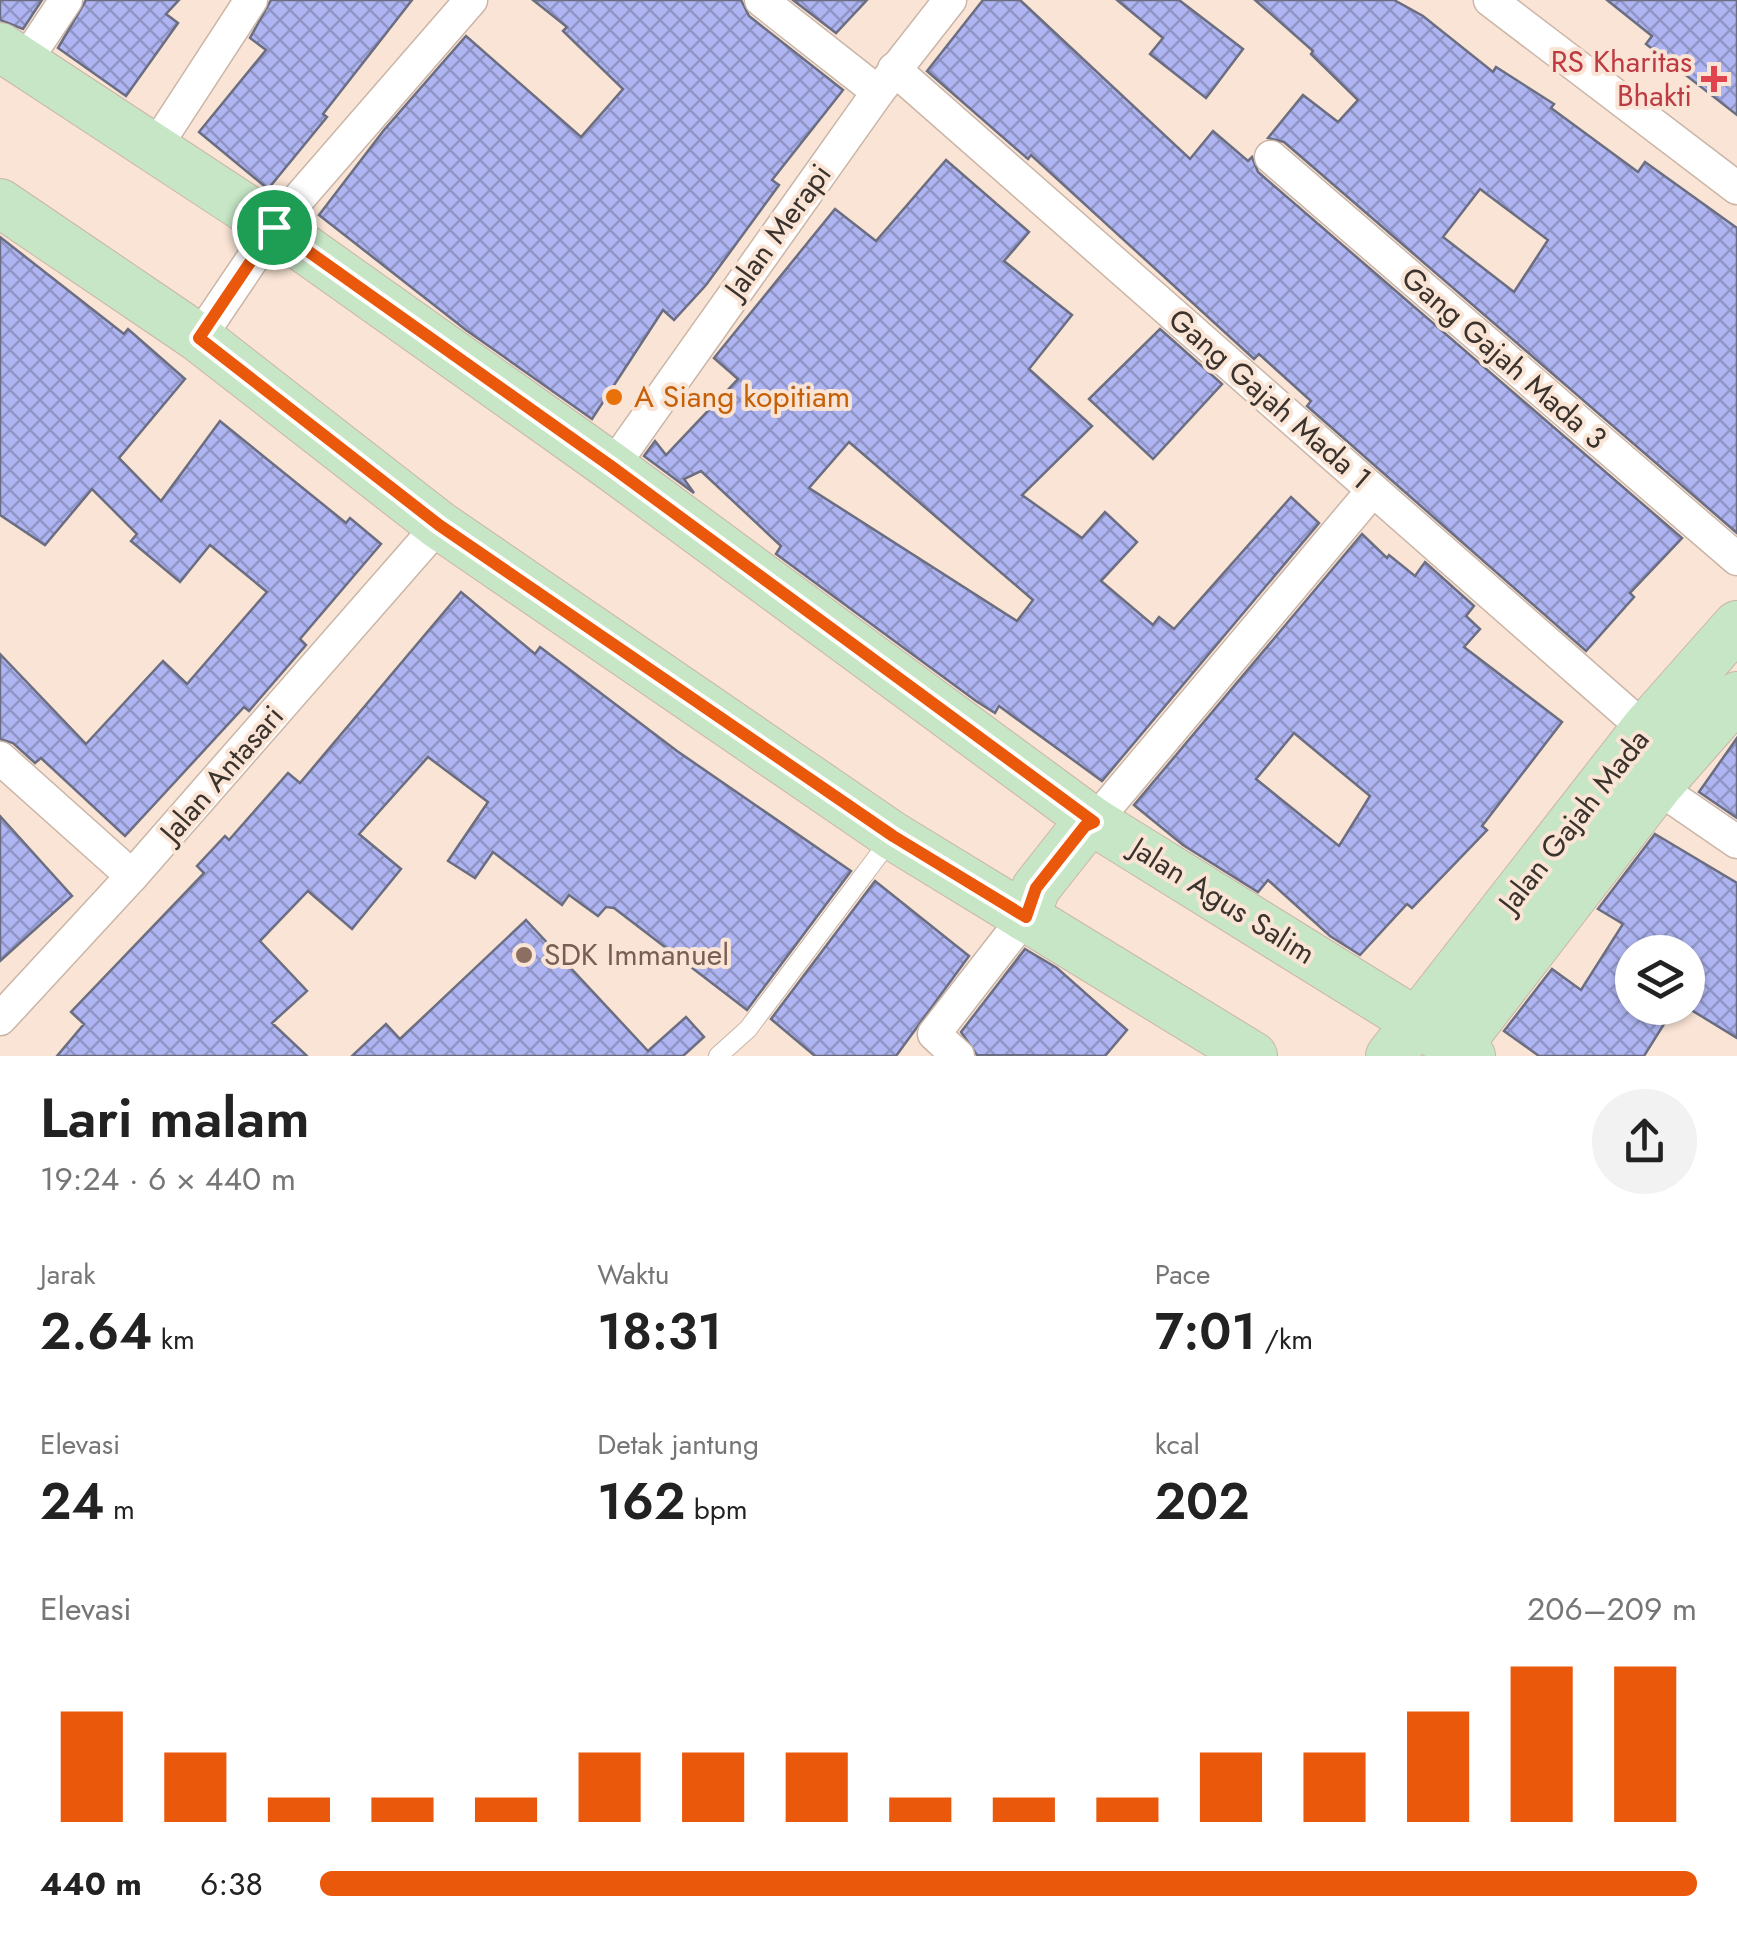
<!DOCTYPE html>
<html lang="id">
<head>
<meta charset="utf-8">
<style>
  :root { --surface:#fff; --page:#f2f2f2; --text:#222; --muted:#767676; --accent:#ea580c }
  body { margin:0; font-family:Jost,sans-serif; background:var(--page); color:var(--text); height:100vh; display:flex; flex-direction:column; font-size:38px; white-space:nowrap }
  * { box-sizing:border-box; margin:0 }
  p { font-size:32px; color:var(--muted) }
  .icon { flex:none; width:55px; height:55px; fill:none; stroke:currentColor; stroke-width:2; stroke-linecap:round; stroke-linejoin:round }
  .map { position:relative; height:1056px; overflow:hidden }
  .panel { display:flex; flex-direction:column; background:var(--surface); flex:1 }
  .panel>* { flex:none }
  .buttons { position:absolute; left:1615px; top:935px; display:grid; gap:20px }
  .buttons a { display:grid; place-items:center; width:90px; height:90px; border-radius:50%; background:var(--surface); box-shadow:0 2px 8px #0004; font-size:50px }
  .pin { position:absolute; display:grid; place-items:center; width:85px; height:85px; color:#fff; margin:-42px; border:5px solid #fff; border-radius:50%; box-shadow:0 2px 10px #0007 }
  .round { display:grid; place-items:center; flex:none; width:105px; height:105px; border-radius:52px; background:var(--page) }
  .head { display:flex; align-items:center; justify-content:space-between; height:170px; padding:0 40px }
  h1 { font-size:55px; font-weight:600; line-height:75px }
  .figures { display:grid; grid-template-columns:repeat(3,1fr); gap:15px; height:170px; padding:10px 40px }
  .figures div { display:grid; align-content:center }
  .figures b { font-size:50px; font-weight:600 }
  .figures small { font-size:28px; font-weight:400 }
  .figures p { font-size:28px }
  .chart { height:280px; padding:20px 40px }
  .chart p { display:flex; justify-content:space-between }
  .chart svg { width:100%; height:180px; margin-top:10px; stroke:var(--accent); stroke-width:6 }
  ul { padding:0 40px; list-style:none; font-size:32px }
  li { display:grid; grid-template-columns:160px 120px 1fr; align-items:center; height:75px }
  li i { height:25px; border-radius:12px; background:var(--accent) }
  .map>svg:first-child { display:block }
  .building { fill:url(#building-cross-hatch); stroke:#6b6d81; stroke-width:2.5; fill-rule:evenodd }
  .lines { fill:none; stroke-linecap:round; stroke-linejoin:round }
  .lane-casing { stroke:#cab5a7; stroke-width:20 }
  .street-casing { stroke:#cab5a7; stroke-width:35 }
  .secondary-casing { stroke:#cab5a7; stroke-width:50 }
  .lane { stroke:#fff; stroke-width:18 }
  .street { stroke:#fff; stroke-width:32 }
  .secondary { stroke:#c6e6c5; stroke-width:48 }
  .route-casing { stroke:#fff; stroke-width:20 }
  .route { stroke:#ea580c; stroke-width:12 }
  .health-dot { fill:#e0444e; stroke:#f9e4d5; stroke-width:4 }
  .food-dot { fill:#e8710a; stroke:#f9e4d5; stroke-width:4 }
  .education-dot { fill:#8d6e63; stroke:#f9e4d5; stroke-width:4 }
  .labels { text-anchor:middle; stroke-width:8; stroke-linejoin:round; paint-order:stroke }
  .health-label { font-size:30px; fill:#be3a42; stroke:#f9e4d5; text-anchor:end }
  .street-label { font-size:30px; fill:#3a322c; stroke:#f9e4d5 }
  .food-label { font-size:30px; fill:#c56008; stroke:#f9e4d5; text-anchor:start }
  .education-label { font-size:30px; fill:#785e54; stroke:#f9e4d5; text-anchor:start }
</style>
</head>
<body>
<div class="map">
<svg width="1737" height="1056" viewBox="0 0 1737 1056">
  <defs>
    <pattern id="building-cross-hatch" width="8" height="8" patternUnits="userSpaceOnUse" patternTransform="scale(2.5)"><rect width="8" height="8" fill="#afb5f2"/><path d="M0 0l8 8M0 8l8-8" fill="none" stroke="#8f94c4"/></pattern>
  </defs>
  <rect width="100%" height="100%" fill="#f9e4d5"/>
  <g class="building">
    <polygon points="0,0 42,0 23,29 0,20"/>
    <polygon points="86,0 179,0 166,14 178,23 126,96 58,48"/>
    <polygon points="271,0 412,0 323,114 327,117 268,189 199,132 266,50 250,38"/>
    <polygon points="533,0 741,0 749,16 843,90 772,180 779,185 706,285 674,320 663,310 592,419 466,330 319,215 384,130 466,36 581,137 623,89 563,31 567,27"/>
    <polygon points="793,0 867,0 836,33"/>
    <polygon points="983,0 1020,0 1190,159 1213,131 1248,161 1252,157 1258,172 1682,538 1630,593 1634,597 1586,651 1307,406 1311,401 1259,354 1254,359 1031,155 1028,159 927,71"/>
    <polygon points="1117,0 1179,0 1243,49 1206,98 1150,54 1163,38"/>
    <path d="M1255,0H1394L1423,16L1493,72L1496,67L1554,104L1551,108L1638,172L1645,162L1737,228V533L1284,142L1268,138L1303,95L1338,122L1358,100L1311,54L1313,51ZM1480,189L1548,240L1514,292L1443,237Z"/>
    <polygon points="1607,0 1737,0 1737,115 1646,44 1652,36"/>
    <path d="M946,160L1029,232L1004,261L1072,315L1029,369L1092,426L1022,495L1082,538L1105,512L1137,542L1101,581L1153,625L1159,617L1174,629L1291,497L1319,523L1102,781L999,706L995,713L976,701L776,554L781,546L701,471L684,479L694,493L644,456L655,441L666,455L738,379L714,358L835,209L876,241ZM849,442L1033,600L1017,621L809,488Z"/>
    <polygon points="0,237 124,334 128,329 185,379 119,458 161,501 220,421 346,523 350,518 381,544 300,639 306,645 249,711 244,707 125,836 41,758 35,763 13,743 0,739 0,654 86,744 163,661 187,684 267,592 210,545 180,582 131,541 137,534 92,489 45,545 0,515"/>
    <polygon points="1160,329 1222,384 1153,459 1089,399"/>
    <path d="M1362,534L1387,558L1389,555L1415,576L1425,562L1474,606L1466,616L1480,629L1464,647L1562,722L1482,826L1487,830L1412,908L1407,904L1360,955L1330,936L1268,880L1258,892L1183,845L1134,805ZM1294,733L1370,796L1339,846L1256,779Z"/>
    <polygon points="461,592 535,654 540,647 677,751 851,871 747,1010 614,908 606,907 598,916 569,895 562,905 493,852 475,878 448,861 488,802 428,757 359,834 401,869 352,929 308,891 260,941 307,991 272,1023 307,1056 57,1056 84,1024 71,1012 204,873 197,866 225,836 229,840 288,773 300,783"/>
    <polygon points="1737,738 1737,818 1699,792"/>
    <polygon points="0,816 72,896 0,961"/>
    <polygon points="1655,834 1737,883 1737,1038 1688,1008 1688,952 1632,952 1632,1008 1674,1008 1644,1056 1539,1056 1504,1031 1552,969 1581,990 1623,924 1598,909"/>
    <polygon points="875,881 969,956 896,1056 815,1056 771,1019"/>
    <polygon points="526,920 648,1051 686,1017 704,1037 683,1056 352,1056 386,1024 400,1039"/>
    <polygon points="1025,949 1057,968 1127,1030 1105,1056 977,1055 961,1032"/>
  </g>
  <g class="lines">
    <g class="lane-casing">
      <polyline id="lane" points="718,1056 748,1029 893,836"/>
    </g>
    <g class="street-casing">
      <g id="street">
        <polyline points="761,0 878,92"/>
        <polyline points="1490,0 1737,188"/>
        <polyline points="24,63 66,0"/>
        <polyline points="894,69 1645,729"/>
        <polyline points="154,149 251,0"/>
        <polyline points="1271,157 1737,559"/>
        <polyline points="199,338 274,227 471,0"/>
        <polyline points="612,467 878,92 950,0"/>
        <polyline points="0,758 132,876"/>
        <polyline points="1657,787 1737,842"/>
        <polyline points="1094,822 1373,490"/>
        <polyline points="0,1019 132,876 439,525"/>
        <polyline points="958,1056 934,1034 1025,917"/>
      </g>
    </g>
    <g class="secondary-casing">
      <g id="secondary">
        <polyline points="0,47 274,227 612,467 1094,822 1471,1056"/>
        <polyline points="0,203 199,338 439,525 893,836 1253,1056"/>
        <polyline points="1025,917 1036,888 1085,826 1094,822"/>
        <polyline points="1390,1056 1645,729 1737,625"/>
        <polyline points="1450,1056 1657,787 1737,696"/>
      </g>
    </g>
    <use href="#lane" class="lane"/>
    <use href="#street" class="street"/>
    <use href="#secondary" class="secondary"/>
  </g>
  <g class="lines">
    <g class="route-casing">
      <polygon id="route" points="274,227 612,467 1094,822 1085,826 1036,888 1026,917 893,836 439,525 199,338"/>
    </g>
    <use href="#route" class="route"/>
  </g>
  <path class="health-dot" d="M1709 64h10v10h10v10h-10v10h-10v-10h-10v-10h10z"/>
  <circle class="food-dot" cx="614" cy="397" r="10"/>
  <circle class="education-dot" cx="524" cy="955" r="10"/>
  <g class="labels">
    <g class="health-label">
      <text x="1692" y="72">RS Kharitas<tspan x="1692" dy="34">Bhakti</tspan></text>
    </g>
    <g class="street-label">
      <text transform="translate(778 231) rotate(-54)" y="10">Jalan Merapi</text>
      <text transform="translate(1504 358) rotate(41)" y="10">Gang Gajah Mada 3</text>
      <text transform="translate(1270 399) rotate(41)" y="10">Gang Gajah Mada 1</text>
      <text transform="translate(222 774) rotate(-49)" y="10">Jalan Antasari</text>
      <text transform="translate(1574 821) rotate(-52)" y="10">Jalan Gajah Mada</text>
      <text transform="translate(1223 901) rotate(32)" y="10">Jalan Agus Salim</text>
    </g>
    <g class="food-label">
      <text x="634" y="407">A Siang kopitiam</text>
    </g>
    <g class="education-label">
      <text x="544" y="965">SDK Immanuel</text>
    </g>
  </g>
</svg>
<div class="buttons">
<a><svg class="icon" aria-label="layers" viewBox="0 0 24 24"><path d="M12 4l9 5-9 5-9-5zM3 14l9 5 9-5"/></svg></a>
</div>
<div class="pin" style="left:274px;top:227px;background:#1e9e55"><svg class="icon" aria-label="arrive" viewBox="0 0 24 24"><path d="M6 21V4h12l-3 4 3 4H6"/></svg></div>
</div>
<section class="panel">
<div class="head"><div><h1>Lari malam</h1><p>19:24 · 6 × 440 m</p></div><a class="round"><svg class="icon" aria-label="share" viewBox="0 0 24 24"><path d="M12 15V3M7 8l5-5 5 5M5 13v7h14v-7"/></svg></a></div>
<div class="figures">
<div><p>Jarak</p><b>2.64<small> km</small></b></div>
<div><p>Waktu</p><b>18:31</b></div>
<div><p>Pace</p><b>7:01<small> /km</small></b></div>
</div>
<div class="figures">
<div><p>Elevasi</p><b>24<small> m</small></b></div>
<div><p>Detak jantung</p><b>162<small> bpm</small></b></div>
<div><p>kcal</p><b>202</b></div>
</div>
<div class="chart"><p><span>Elevasi</span>206–209 m</p>
<svg viewBox="0 0 160 44" preserveAspectRatio="none"><path d="M5 44V17M15 44V27M25 44V38M35 44V38M45 44V38M55 44V27M65 44V27M75 44V27M85 44V38M95 44V38M105 44V38M115 44V27M125 44V27M135 44V17M145 44V6M155 44V6"/></svg>
</div>
<ul>
<li><b>440 m</b>6:38<i style="width:100%"></i></li>
</ul>
</section>
</body>
</html>
